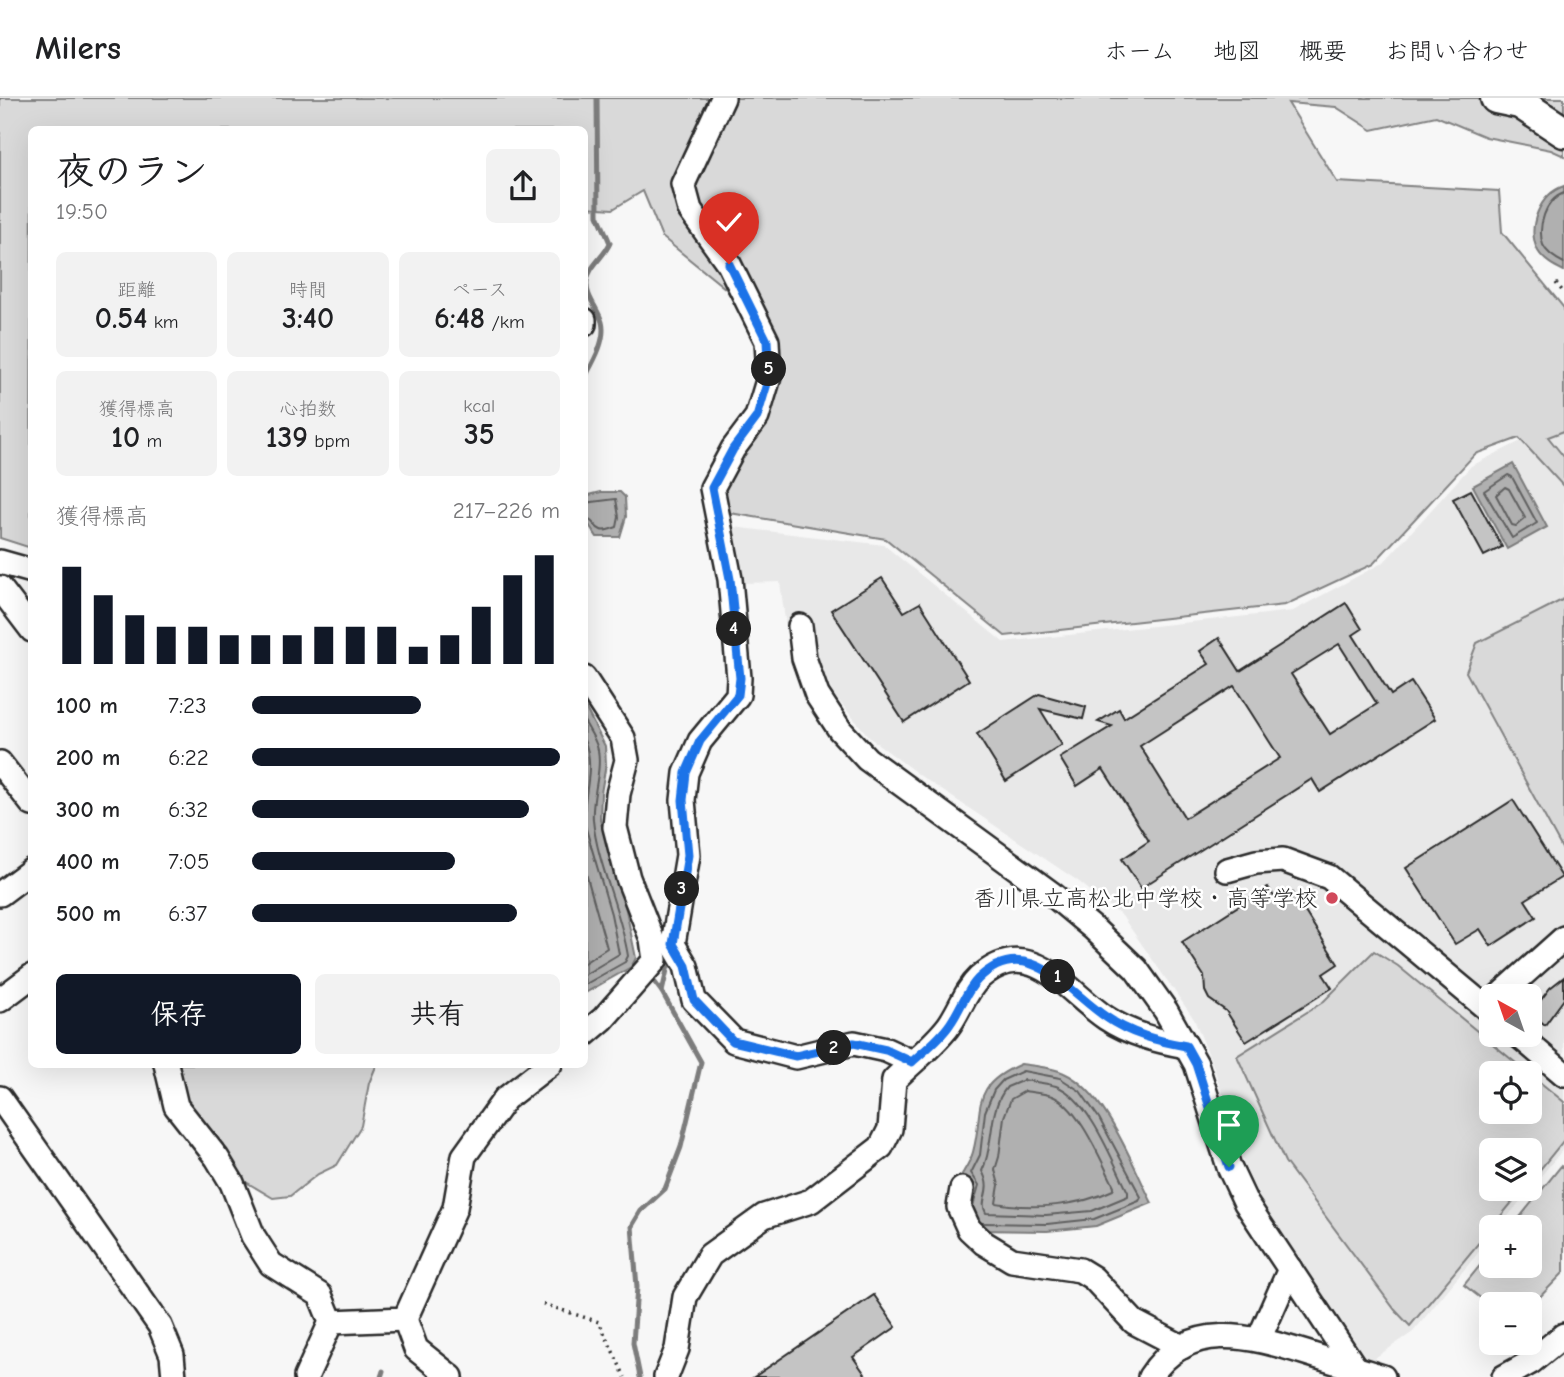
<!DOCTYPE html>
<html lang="ja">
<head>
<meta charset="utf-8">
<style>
  :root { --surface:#fff; --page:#f2f2f2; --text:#202124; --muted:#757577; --line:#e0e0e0; --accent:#111827 }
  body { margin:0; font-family:"Comic Neue","Klee One",sans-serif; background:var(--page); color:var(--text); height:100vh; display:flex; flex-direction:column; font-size:26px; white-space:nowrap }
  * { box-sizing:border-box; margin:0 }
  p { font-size:23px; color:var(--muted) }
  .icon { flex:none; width:38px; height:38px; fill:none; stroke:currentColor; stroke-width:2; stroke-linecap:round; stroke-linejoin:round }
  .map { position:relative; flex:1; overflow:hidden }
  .side { position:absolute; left:28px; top:28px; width:560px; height:942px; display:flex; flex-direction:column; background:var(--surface); border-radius:10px; box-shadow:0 7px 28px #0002 }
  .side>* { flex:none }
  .needle { width:46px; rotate:320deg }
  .controls { position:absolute; left:1479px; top:886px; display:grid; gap:14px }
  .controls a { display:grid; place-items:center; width:63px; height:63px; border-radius:10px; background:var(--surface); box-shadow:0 7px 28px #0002; font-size:35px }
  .pin { position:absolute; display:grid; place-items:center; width:60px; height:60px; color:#fff; margin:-72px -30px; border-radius:50% 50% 50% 0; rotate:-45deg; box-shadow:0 0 7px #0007 }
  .pin .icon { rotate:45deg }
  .km { position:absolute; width:35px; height:35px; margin:-18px; border-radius:50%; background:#222; color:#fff; font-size:19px; line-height:35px; text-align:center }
  .round { display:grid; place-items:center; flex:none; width:74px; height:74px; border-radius:10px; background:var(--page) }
  .summary { display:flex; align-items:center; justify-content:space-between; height:119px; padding:0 28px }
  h1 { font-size:38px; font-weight:700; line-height:52px }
  .figures { display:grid; grid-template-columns:repeat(3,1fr); gap:10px; height:119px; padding:7px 28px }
  .figures div { display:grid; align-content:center; border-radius:10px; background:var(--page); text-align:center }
  .figures b { font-size:30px; font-weight:700 }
  .figures small { font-size:19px; font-weight:400 }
  .figures p { font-size:19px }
  .chart { height:196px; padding:14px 28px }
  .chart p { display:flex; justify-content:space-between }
  .chart svg { width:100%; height:126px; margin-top:7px; stroke:var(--accent); stroke-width:6 }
  .action { display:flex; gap:14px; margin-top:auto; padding:14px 28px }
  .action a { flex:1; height:80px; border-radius:10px; background:var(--accent); color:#fff; font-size:28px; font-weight:700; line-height:80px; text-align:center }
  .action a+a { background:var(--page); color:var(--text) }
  ul { padding:0 28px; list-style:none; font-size:23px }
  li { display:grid; grid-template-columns:112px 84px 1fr; align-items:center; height:52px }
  li i { height:18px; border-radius:9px; background:var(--accent) }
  header { display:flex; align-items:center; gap:42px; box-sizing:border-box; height:98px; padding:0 35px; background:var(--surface); border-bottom:2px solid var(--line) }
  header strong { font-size:33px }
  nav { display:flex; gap:38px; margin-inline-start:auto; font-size:24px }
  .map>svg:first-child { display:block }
  .built { fill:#e8e8e8; fill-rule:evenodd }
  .green { fill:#d9d9d9; stroke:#828282; stroke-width:2 }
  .water { fill:#b0b0b0; stroke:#7b7b7b; stroke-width:2 }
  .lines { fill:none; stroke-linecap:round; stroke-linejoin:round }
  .shore { stroke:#606060; stroke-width:2 }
  .stream { stroke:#7b7b7b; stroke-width:5 }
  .building { fill:#c4c4c4; stroke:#2b2b2b; stroke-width:2; fill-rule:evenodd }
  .minor-casing { stroke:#2b2b2b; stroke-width:28 }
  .major-casing { stroke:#2b2b2b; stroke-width:35 }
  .path { stroke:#2b2b2b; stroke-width:3.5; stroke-dasharray:2 5; stroke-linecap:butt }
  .minor { stroke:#fff; stroke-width:23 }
  .major { stroke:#fff; stroke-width:30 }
  .route-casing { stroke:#fff; stroke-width:14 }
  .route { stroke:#1a73e8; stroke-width:9 }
  .poi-dot { fill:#d1495b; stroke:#fff; stroke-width:2.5 }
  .labels { text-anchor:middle; stroke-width:5; stroke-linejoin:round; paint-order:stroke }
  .poi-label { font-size:23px; fill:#2b2b2b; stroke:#fff; text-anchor:end }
</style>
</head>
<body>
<header>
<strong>Milers</strong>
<nav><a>ホーム</a><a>地図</a><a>概要</a><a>お問い合わせ</a></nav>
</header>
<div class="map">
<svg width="1564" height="1279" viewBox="0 0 1564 1279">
  <rect width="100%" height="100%" fill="#f7f7f7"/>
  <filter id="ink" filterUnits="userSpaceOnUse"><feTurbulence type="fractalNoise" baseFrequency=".0143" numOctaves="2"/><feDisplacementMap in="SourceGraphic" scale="14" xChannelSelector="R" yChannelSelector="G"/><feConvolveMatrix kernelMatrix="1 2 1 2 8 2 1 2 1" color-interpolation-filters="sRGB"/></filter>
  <g filter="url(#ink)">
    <path class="built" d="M1564,332V1050L1499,1129H1491V1139L1413,1234L1369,1264L1264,1109L1245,1069L1214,970L1194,921L1122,818L1078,783L922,679L870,640L833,596L810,539L787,537L780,484L740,485L733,429L884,447L1003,544L1293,513L1384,464L1471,368L1519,344ZM1491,898H1530V936H1491ZM1491,975H1530V1013H1491ZM1491,1052H1530V1090H1491Z"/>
    <g class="green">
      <polygon points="0,0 1564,0 1564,58 1551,52 1486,39 1436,18 1372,32 1336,9 1288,5 1337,84 1499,93 1502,134 1564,210 1564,333 1548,339 1564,359 1564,389 1519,340 1475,356 1373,466 1285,507 1005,538 886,441 730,415 719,389 776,270 726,191 662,139 643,93 613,111 585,109 584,32 32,32 31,450 0,440"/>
      <polygon points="1564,501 1564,754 1466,574 1477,545"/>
      <polygon points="1374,853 1398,868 1528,975 1491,975 1491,1013 1530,1013 1530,976 1564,1004 1564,1042 1530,1084 1530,1052 1491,1052 1491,1090 1524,1090 1410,1228 1395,1212 1285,1064 1237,958 1323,904"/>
      <polygon points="173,966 377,966 369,985 361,1028 337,1067 318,1076 290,1098 273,1100 241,1081 184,1004"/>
      <polygon points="1561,1068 1564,1071 1564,1174 1530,1209 1530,1206 1491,1208 1464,1187 1491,1154 1491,1167 1530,1167 1530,1129 1512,1129"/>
    </g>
    <g class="water">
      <path d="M1564,88V173C1554,168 1544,163 1538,153C1526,129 1540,96 1564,88Z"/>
      <polygon points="1513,366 1547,429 1507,451 1473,388"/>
      <polygon points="601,394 620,394 625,399 626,419 620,439 597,439 585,421 585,398"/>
      <polygon points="584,607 605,648 606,666 601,695 600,722 626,812 636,860 631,869 585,895"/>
      <path d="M1021,966C1034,968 1052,969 1064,975C1106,994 1132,1066 1152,1105L1096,1128L1047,1133L976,1132L965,1110L973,1087L961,1078C965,1071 971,1062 973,1054C985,1009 968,989 1021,966Z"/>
    </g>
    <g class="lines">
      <g class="shore">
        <path d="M1564,95C1545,102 1537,129 1543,147C1547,156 1556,161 1564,165"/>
        <polygon points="1508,377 1512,379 1537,425 1512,440 1484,393"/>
        <polygon points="1505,389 1509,391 1525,420 1516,428 1512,427 1496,397"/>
        <path d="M584,405L616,401L619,419L617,429C613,430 605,434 601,432C593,429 594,421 584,420"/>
        <path d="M584,623C589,632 596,642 598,652C602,675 591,699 593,722C597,765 621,813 628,858L625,864L584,887"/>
        <path d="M584,642C595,665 585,692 584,716"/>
        <polyline points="584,724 611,816 619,856 584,877"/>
        <polyline points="584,768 607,850 584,865"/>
        <path d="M1024,982C1034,984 1046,985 1056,988C1089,1000 1113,1064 1128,1094V1098L1092,1113L1046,1117L986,1115C978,1101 994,1094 982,1073C995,1046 987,1013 1007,989Z"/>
        <path d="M1025,993C1034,995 1044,995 1052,998C1079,1008 1101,1063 1114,1088L1113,1092C1080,1108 1032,1112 996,1105L999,1087L995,1072L999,1059L1004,1019L1011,1001Z"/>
        <polyline points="973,1108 979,1087 971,1075 980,1057 985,1014 994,992 1003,982 1023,973 1060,980 1080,993 1099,1020 1141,1099 1139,1103 1094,1121 1047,1126 982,1125"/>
      </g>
      <g class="stream">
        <path d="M584,281C592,266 607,242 602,224C598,210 585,198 587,183C589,168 604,159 610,145L598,117L597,0"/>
        <polyline points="650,878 662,894"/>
        <polyline points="381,1279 383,1273"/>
        <polyline points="640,1279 633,1245 637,1189 632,1128 641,1113 665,1091 681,1049 701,964 662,894 670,859"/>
      </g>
    </g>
    <g class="building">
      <polygon points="1471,392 1502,449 1484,458 1453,401"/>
      <polygon points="882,480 904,514 920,505 969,582 904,624 831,512"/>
      <path d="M1346,505L1362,531L1353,537L1391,597L1411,584L1435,621L1320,694L1312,681L1141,790L1122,761L1149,743L1103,671L1077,688L1060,660L1112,628L1098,624L1119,611L1124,620L1209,566L1200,553L1219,540L1240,573ZM1339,546L1377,606L1330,636L1291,576ZM1234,588L1280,660L1185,720L1140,648Z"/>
      <polygon points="1039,596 1086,609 1083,621 1040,611 1062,647 1006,683 977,636"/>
      <polygon points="1513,702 1562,779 1525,802 1536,819 1491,848 1480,831 1455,846 1406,770"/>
      <polygon points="1268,789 1278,805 1293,795 1338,866 1323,876 1332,890 1246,944 1226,913 1209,901 1205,893 1204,878 1182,844"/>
      <polygon points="1564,879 1564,901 1545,927 1531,915 1550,890"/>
      <polygon points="874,1197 896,1229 853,1259 867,1279 754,1279"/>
    </g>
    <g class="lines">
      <g class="minor-casing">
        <g id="minor">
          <polyline points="723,0 683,86 690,112 729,166 767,243 769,279 757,319 733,351 712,390 730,481 739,580 738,597 700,643 686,675 683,702 688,757 673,846 686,868 694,902 734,943 796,959 854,945 886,952 912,964"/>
          <polyline points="584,222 584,226"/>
          <polyline points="0,464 32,473"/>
          <polyline points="0,490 32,532"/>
          <polyline points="800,528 804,560 817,597 840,632 867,661 1052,796 1094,831 1136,871 1166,913 1196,966 1229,1069 1246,1105 1356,1271"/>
          <polyline points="584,580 623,640 627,662 618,696 615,729 628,780 652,841 655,862 603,921 584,937"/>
          <polyline points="0,665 32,706"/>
          <polyline points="1227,772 1256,764 1283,762 1329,779 1491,914"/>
          <polyline points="0,796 32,772"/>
          <polyline points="1499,898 1564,840"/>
          <polyline points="0,902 32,878"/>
          <polyline points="1517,936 1564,976"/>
          <polyline points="166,966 176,1008 217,1060 232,1085 253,1138 271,1166 320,1197 331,1224 306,1279"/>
          <polyline points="0,1000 160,1228 172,1257 174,1279"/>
          <polyline points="962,1091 959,1109 969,1131 984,1145 1012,1162 1080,1172 1093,1180 1134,1224 1182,1249"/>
          <polyline points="405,1221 416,1251 451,1279"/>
          <polyline points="331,1224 405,1221 455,1110 464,1058 505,1001 550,966"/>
          <polyline points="1259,1241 1290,1171"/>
          <path d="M666,1279L677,1251L685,1199L710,1157L764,1118L811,1103L881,1049L890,1031L894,982C911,965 932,949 947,930C959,915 965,893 979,880C1030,834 1067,894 1106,920C1130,936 1158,943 1186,948"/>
          <path d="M1150,1279C1188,1220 1250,1238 1306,1255C1331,1263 1357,1271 1383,1279"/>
          <polyline points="1504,1279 1531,1264 1564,1237"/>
        </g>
      </g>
      <g class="major-casing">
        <polyline id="major" points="1496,0 1520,5 1564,34"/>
      </g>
      <g class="path">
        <polyline points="1556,185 1564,195"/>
        <polyline points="543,1206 599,1224 625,1279"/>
      </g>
      <use href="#minor" class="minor"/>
      <use href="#major" class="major"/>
    </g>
  </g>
  <g class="lines" filter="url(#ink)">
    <g class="route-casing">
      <path id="route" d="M729,166L767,243L769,279L757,319L733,351L712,390L730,481L740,580L738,597L700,643L686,675L683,702L688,757L673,846L686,868L694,902L733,943L796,958L854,945L886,952L912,964C925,952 940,941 950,926C960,912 966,893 978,881C1027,833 1068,894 1106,919C1130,936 1158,943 1186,948L1196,966L1229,1069"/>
    </g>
    <use href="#route" class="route"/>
  </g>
  <circle class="poi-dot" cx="1332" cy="800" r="7"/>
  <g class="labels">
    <g class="poi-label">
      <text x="1318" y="808">香川県立高松北中学校・高等学校</text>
    </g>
  </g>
</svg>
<div class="controls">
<a><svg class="needle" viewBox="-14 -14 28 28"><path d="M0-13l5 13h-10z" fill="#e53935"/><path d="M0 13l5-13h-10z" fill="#757577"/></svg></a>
<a><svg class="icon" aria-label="locate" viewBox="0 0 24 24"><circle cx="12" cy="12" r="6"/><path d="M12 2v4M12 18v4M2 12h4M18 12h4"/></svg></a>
<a><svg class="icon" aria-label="layers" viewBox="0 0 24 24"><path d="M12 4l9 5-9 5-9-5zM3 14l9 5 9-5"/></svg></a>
<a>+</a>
<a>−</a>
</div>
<div class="pin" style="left:1229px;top:1069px;background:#1e9e55"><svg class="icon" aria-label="arrive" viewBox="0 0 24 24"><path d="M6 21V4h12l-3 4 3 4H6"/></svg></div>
<div class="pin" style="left:729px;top:166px;background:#d93025"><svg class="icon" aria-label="check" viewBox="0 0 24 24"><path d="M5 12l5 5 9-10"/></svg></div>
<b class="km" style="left:1058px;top:879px">1</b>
<b class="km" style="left:834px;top:950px">2</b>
<b class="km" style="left:682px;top:791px">3</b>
<b class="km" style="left:734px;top:531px">4</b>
<b class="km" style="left:769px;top:271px">5</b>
<section class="side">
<div class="summary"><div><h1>夜のラン</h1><p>19:50</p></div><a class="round"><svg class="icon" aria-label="share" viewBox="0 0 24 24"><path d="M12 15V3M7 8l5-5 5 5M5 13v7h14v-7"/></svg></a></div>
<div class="figures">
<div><p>距離</p><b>0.54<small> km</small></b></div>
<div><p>時間</p><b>3:40</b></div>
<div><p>ペース</p><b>6:48<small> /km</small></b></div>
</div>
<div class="figures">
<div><p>獲得標高</p><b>10<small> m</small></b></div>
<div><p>心拍数</p><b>139<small> bpm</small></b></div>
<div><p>kcal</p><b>35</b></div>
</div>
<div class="chart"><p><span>獲得標高</span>217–226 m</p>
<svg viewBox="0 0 160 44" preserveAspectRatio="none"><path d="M5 44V10M15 44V20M25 44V27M35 44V31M45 44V31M55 44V34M65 44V34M75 44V34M85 44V31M95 44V31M105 44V31M115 44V38M125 44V34M135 44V24M145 44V13M155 44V6"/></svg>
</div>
<ul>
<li><b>100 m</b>7:23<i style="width:55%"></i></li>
<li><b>200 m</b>6:22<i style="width:100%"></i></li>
<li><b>300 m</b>6:32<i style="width:90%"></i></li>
<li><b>400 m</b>7:05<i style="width:66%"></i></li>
<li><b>500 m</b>6:37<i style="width:86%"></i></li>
</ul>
<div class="action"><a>保存</a><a>共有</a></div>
</section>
</div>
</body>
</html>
